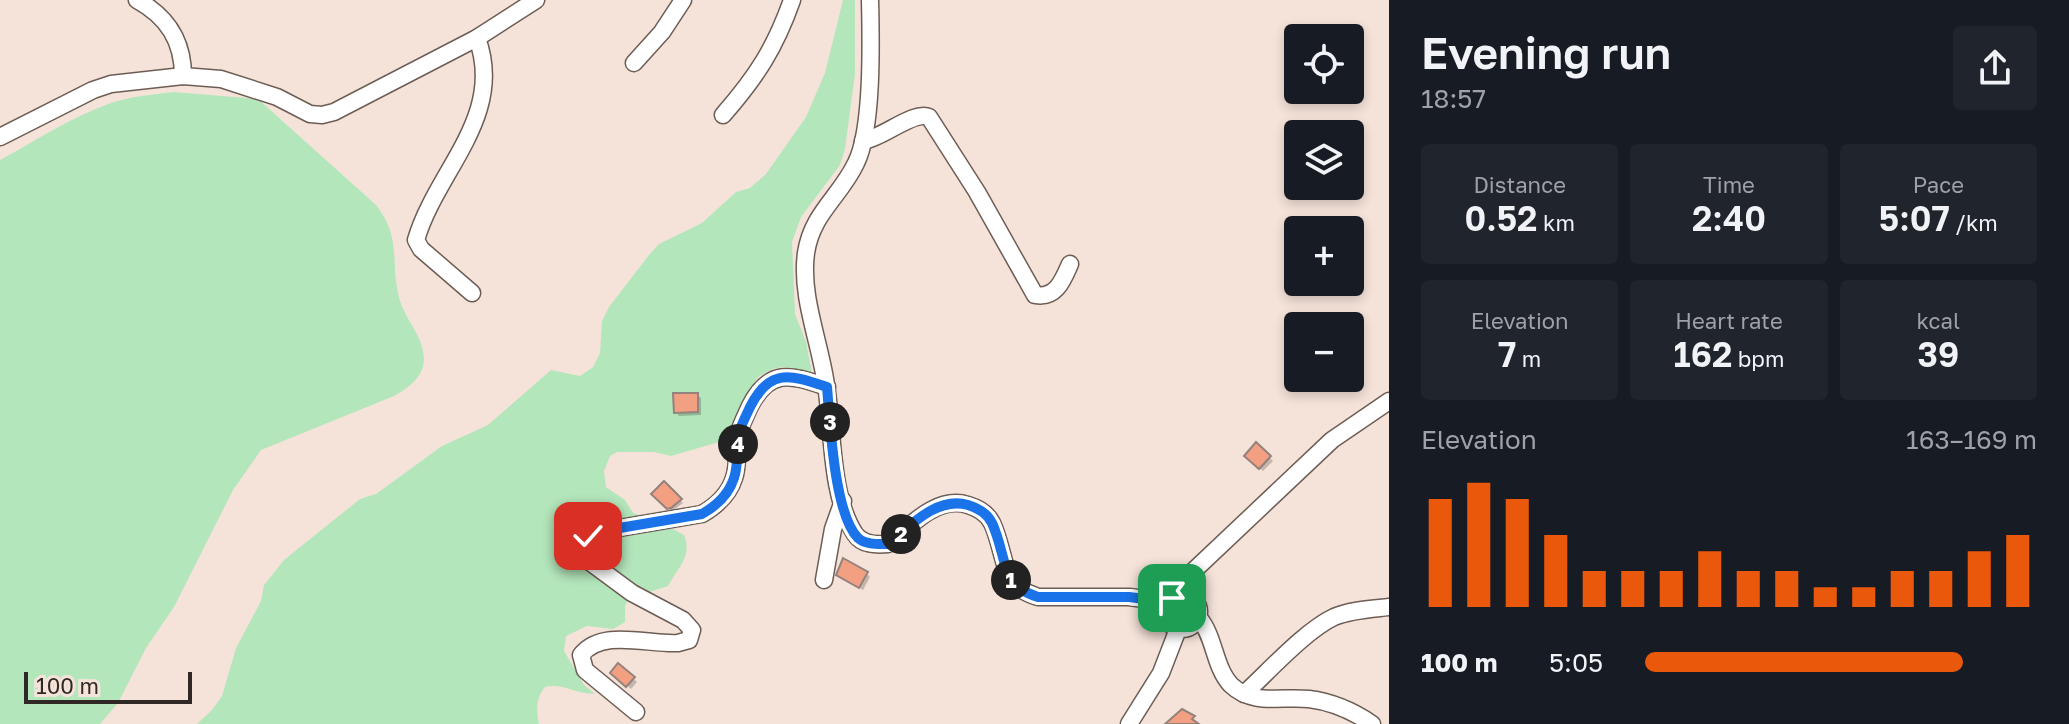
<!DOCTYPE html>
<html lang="en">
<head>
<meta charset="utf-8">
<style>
  :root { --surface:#171b24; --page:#20242c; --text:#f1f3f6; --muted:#9ea1a6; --accent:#ea580c }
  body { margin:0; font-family:"Golos Text",sans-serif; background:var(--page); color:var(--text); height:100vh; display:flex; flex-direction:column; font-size:30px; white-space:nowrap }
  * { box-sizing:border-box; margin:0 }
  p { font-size:26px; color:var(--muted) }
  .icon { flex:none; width:44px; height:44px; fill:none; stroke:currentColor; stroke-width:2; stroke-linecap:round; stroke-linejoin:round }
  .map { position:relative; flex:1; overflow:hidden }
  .sheet { display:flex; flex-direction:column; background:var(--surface); width:680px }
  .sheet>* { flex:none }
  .buttons { position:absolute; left:1284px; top:24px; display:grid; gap:16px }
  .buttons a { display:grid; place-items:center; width:80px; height:80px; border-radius:8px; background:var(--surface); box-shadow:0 4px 12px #0003; font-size:40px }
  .scale { position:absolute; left:24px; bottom:20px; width:168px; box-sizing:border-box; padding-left:8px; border:4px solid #2f2824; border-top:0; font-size:22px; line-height:28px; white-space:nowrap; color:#2f2824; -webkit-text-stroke:6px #f5e3d9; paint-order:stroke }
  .pin { position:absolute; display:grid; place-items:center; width:68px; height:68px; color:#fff; margin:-34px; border-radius:16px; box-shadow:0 4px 12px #0006 }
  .km { position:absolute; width:40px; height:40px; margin:-20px; border-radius:50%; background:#222; color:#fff; font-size:22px; line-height:40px; text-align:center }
  .round { display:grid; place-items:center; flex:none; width:84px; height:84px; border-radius:8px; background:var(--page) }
  .head { display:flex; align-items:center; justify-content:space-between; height:136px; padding:0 32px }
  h1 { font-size:44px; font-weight:600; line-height:60px }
  .metrics { display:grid; grid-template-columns:repeat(3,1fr); gap:12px; height:136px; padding:8px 32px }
  .metrics div { display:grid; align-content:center; border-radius:8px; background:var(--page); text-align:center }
  .metrics b { font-size:34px; font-weight:600 }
  .metrics small { font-size:22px; font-weight:400 }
  .metrics p { font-size:22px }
  .chart { height:224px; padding:16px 32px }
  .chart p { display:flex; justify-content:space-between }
  .chart svg { width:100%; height:144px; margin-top:8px; stroke:var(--accent); stroke-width:6 }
  ul { padding:0 32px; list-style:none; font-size:26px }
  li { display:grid; grid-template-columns:128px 96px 1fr; align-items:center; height:60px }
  li i { height:20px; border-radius:10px; background:var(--accent) }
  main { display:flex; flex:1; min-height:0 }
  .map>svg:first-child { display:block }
  .green { fill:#b4e6bb }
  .shadow { fill:#0003 }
  .building { fill:#f3a082; stroke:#94827c; stroke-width:2 }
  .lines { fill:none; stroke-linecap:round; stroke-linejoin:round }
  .minor-casing { stroke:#6d5d55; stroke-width:19 }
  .minor { stroke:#fff; stroke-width:16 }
  .route-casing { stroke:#fff; stroke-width:16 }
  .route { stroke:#1a73e8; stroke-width:10 }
</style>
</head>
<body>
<main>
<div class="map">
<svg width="1389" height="724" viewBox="0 0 1389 724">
  <rect width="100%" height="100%" fill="#f5e3d9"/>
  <g class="green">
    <path d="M843,0H855V74L845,149L840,165L801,217L792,242L795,314L806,342L812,373C789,369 780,361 757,378L732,429L719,442L671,456L654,452H617L610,456L604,471L606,487L625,500L633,513L656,520L684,535C693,557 677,568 668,586L628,599L625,606V622L613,629L587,626L566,636L564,651L584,685L595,694C575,694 563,683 545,687C536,697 536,711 539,724H197L212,710L222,696L236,648L261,601L264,585L284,560L360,499L376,494L442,446L488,425L551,370L580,376L593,367L600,353L602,321L609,307L649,255L659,244L702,223L736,192L750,188L766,174L806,117L825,73Z"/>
    <path d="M173,92L258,99L376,205C403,239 389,263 400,301C406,320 424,338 424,359C424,377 408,388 394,396L261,450L233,490L174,607L146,648L118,703L100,724H0V160C35,141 73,116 111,103C131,96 152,95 173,92Z"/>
  </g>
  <g class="shadow">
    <polygon points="697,395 701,398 701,415 679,416 676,412"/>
    <polygon points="1256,445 1273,461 1263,471 1246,456"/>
    <polygon points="664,484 683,503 672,511 654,494"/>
    <polygon points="866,573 870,577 863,590 838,575"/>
    <polygon points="619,666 637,682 631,689 613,673"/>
  </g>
  <g class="building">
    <polygon points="673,393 698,393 698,412 674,413"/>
    <polygon points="1256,442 1271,456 1259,469 1244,456"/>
    <polygon points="664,481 682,499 671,508 667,509 651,494"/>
    <polygon points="843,558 868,572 859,588 836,575"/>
    <polygon points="618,663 635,677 626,687 610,673"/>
    <polygon points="1182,709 1195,716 1192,719 1199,724 1165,724"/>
  </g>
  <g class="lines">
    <g class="minor-casing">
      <g id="minor">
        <path d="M137,0C168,17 183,41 183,76"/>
        <path d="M870,0C871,41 873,129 856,163C840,197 812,213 806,253C800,296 820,342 826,385C833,428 830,496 855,534C862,545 876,545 888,544C910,526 937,495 968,505C978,508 987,513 992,523C1000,540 1002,559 1009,576C1016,588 1026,593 1038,597H1129L1168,602"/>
        <polyline points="634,63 662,32 683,0"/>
        <path d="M723,115C757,76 775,48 792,0"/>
        <polyline points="0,137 93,90 111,84 183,76 221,79 277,97 310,114 322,115 334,112 477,38 536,0"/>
        <path d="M863,141C883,138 914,110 929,117L977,192L1035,295C1056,299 1063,280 1070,264"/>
        <path d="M472,293L421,249L416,240C436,171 506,116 477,38"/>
        <polyline points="824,580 833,529 843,501"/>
        <circle cx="1182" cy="612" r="17"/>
        <polyline points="1182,595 1183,583 1187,577 1332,440 1389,401"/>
        <path d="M1199,618C1215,637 1214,667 1231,685C1253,706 1282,696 1309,699C1333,702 1353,711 1372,724"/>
        <path d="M1244,694C1268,672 1306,630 1334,617C1350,610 1371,609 1389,607"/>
        <path d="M636,712L585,670L581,655C602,628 648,645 678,643L689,640L692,630L683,620L632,593L586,559C578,547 584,537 596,532L702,514C716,506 729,494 734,478C739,464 736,449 738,435C741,425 746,415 750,406C770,367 791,375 827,387"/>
        <polyline points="1129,724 1161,673 1178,629"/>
      </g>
    </g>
    <use href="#minor" class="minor"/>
  </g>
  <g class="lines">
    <g class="route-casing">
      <path id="route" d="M588,536L596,532L702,514C716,506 729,494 734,478C739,464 736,449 738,435C741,425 746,416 750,407C770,367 791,375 827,387C830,421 834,514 858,538C866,545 878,544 888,544C910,526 937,496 968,505C978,508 987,513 992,523C1000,540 1002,559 1009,576C1016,588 1026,593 1038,597H1129L1168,602L1172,598"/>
    </g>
    <use href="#route" class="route"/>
  </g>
</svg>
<div class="buttons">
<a><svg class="icon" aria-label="locate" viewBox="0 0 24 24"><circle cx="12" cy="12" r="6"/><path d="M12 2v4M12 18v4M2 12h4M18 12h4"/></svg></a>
<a><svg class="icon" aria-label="layers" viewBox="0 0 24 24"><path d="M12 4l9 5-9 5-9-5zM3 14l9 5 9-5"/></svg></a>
<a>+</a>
<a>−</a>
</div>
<div class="scale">100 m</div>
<div class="pin" style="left:1172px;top:598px;background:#1e9e55"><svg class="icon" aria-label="arrive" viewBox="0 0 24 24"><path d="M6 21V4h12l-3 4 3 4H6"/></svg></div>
<div class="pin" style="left:588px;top:536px;background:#d93025"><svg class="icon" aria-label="check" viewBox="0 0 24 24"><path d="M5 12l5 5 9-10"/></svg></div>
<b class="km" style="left:1011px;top:580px">1</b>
<b class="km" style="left:901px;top:534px">2</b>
<b class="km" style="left:830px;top:422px">3</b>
<b class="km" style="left:738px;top:444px">4</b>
</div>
<section class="sheet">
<div class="head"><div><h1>Evening run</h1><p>18:57</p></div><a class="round"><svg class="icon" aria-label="share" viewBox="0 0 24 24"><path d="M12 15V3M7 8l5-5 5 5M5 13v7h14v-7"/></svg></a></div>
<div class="metrics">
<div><p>Distance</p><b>0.52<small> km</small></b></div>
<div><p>Time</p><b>2:40</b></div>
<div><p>Pace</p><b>5:07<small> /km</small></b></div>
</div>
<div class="metrics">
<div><p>Elevation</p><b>7<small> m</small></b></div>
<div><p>Heart rate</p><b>162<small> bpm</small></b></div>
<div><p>kcal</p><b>39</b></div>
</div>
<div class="chart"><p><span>Elevation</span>163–169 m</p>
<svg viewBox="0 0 160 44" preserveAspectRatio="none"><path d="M5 44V11M15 44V6M25 44V11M35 44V22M45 44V33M55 44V33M65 44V33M75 44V27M85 44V33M95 44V33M105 44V38M115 44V38M125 44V33M135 44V33M145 44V27M155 44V22"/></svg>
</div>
<ul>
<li><b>100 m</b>5:05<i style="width:81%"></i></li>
</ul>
</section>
</main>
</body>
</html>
